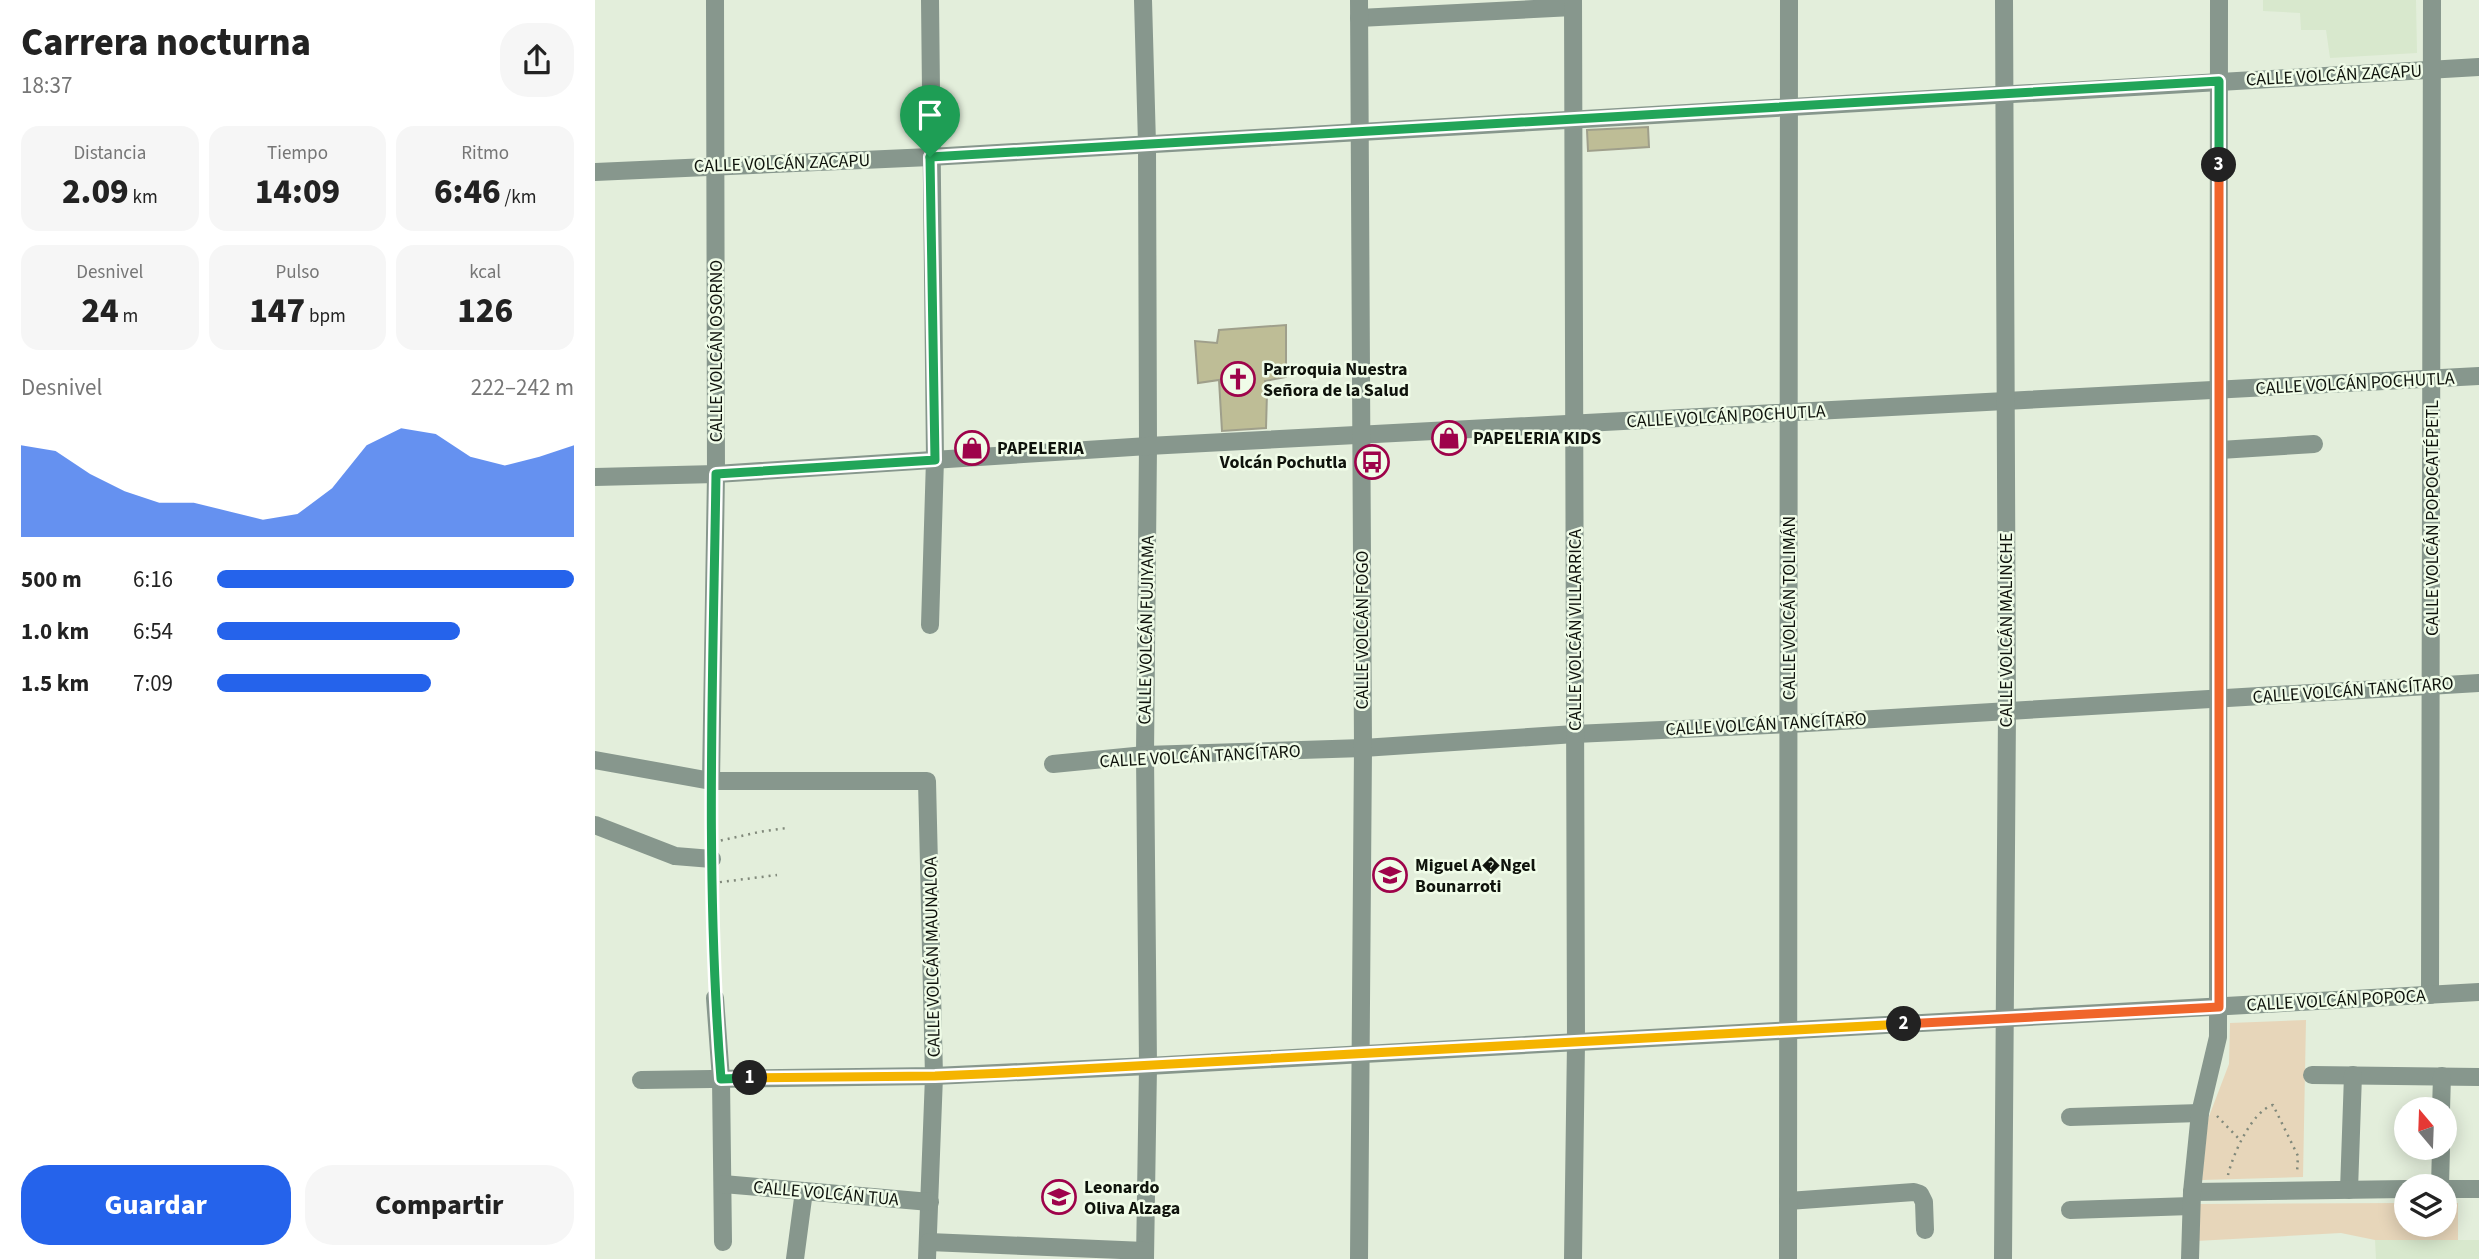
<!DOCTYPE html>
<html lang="es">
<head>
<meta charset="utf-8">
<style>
  :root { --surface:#fff; --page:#f6f6f6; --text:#222; --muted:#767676; --accent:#2563eb }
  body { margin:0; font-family:"Source Sans 3",sans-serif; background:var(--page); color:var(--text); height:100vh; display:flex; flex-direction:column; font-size:26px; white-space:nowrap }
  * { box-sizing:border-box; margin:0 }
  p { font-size:23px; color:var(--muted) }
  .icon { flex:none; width:38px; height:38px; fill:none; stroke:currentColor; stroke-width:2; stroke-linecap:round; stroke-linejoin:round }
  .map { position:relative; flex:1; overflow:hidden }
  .side { display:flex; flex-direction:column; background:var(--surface); width:595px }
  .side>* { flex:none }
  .needle { width:46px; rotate:341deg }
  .buttons { position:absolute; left:1799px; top:1097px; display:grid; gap:14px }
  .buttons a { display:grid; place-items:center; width:63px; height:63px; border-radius:50%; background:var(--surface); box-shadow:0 4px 18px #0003; font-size:35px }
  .pin { position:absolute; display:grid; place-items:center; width:60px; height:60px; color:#fff; margin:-72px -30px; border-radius:50% 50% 50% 0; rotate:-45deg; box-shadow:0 0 7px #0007 }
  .pin .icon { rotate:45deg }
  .km { position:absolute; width:35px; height:35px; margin:-18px; border-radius:50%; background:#222; color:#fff; font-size:19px; line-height:35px; text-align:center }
  .round { display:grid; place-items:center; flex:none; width:74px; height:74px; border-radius:28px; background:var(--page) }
  .overview { display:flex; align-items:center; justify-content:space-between; height:119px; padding:0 21px }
  h1 { font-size:38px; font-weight:800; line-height:52px }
  .metrics { display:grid; grid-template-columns:repeat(3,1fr); gap:10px; height:119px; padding:7px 21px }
  .metrics div { display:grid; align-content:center; border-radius:18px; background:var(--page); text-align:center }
  .metrics b { font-size:35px; font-weight:800 }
  .metrics small { font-size:19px; font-weight:400 }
  .metrics p { font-size:19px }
  .chart { height:196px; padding:14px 21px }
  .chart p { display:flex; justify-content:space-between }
  .chart svg { width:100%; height:126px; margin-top:7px; fill:var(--accent); opacity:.7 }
  .button { display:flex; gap:14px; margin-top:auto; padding:14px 21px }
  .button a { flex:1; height:80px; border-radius:28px; background:var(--accent); color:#fff; font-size:28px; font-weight:800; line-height:80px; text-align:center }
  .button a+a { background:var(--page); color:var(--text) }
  ul { padding:0 21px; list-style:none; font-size:23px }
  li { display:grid; grid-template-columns:112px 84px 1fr; align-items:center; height:52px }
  li i { height:18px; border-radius:9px; background:var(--accent) }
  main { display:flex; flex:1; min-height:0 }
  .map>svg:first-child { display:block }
  .built { fill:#d8e8cd }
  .green { fill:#e7d6ba }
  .building { fill:#bebd96; stroke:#9f9f8b; stroke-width:2 }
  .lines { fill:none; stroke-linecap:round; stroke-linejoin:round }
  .path { stroke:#81897b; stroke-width:2.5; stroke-dasharray:2 5; stroke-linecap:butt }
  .minor { stroke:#87978d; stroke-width:18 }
  .split-1-casing { stroke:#fff; stroke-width:14 }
  .split-2-casing { stroke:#fff; stroke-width:14 }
  .split-3-casing { stroke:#fff; stroke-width:14 }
  .split-4-casing { stroke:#fff; stroke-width:14 }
  .split-1 { stroke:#22a559; stroke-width:9 }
  .split-2 { stroke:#f5b400; stroke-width:9 }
  .split-3 { stroke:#f0652b; stroke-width:9 }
  .split-4 { stroke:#22a559; stroke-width:9 }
  .labels { text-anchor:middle; stroke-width:5; stroke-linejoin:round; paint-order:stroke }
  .street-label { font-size:18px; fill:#0f130c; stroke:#f0fce8 }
  .poi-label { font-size:18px; font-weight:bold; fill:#0f130c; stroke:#f0fce8; text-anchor:start }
</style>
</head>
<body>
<main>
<section class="side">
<div class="overview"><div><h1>Carrera nocturna</h1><p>18:37</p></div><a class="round"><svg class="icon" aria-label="share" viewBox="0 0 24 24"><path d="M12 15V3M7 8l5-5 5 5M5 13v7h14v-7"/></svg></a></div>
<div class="metrics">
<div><p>Distancia</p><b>2.09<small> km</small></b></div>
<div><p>Tiempo</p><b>14:09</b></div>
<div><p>Ritmo</p><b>6:46<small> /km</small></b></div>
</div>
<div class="metrics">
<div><p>Desnivel</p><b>24<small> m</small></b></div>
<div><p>Pulso</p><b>147<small> bpm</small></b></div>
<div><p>kcal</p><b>126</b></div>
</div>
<div class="chart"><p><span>Desnivel</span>222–242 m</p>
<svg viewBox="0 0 160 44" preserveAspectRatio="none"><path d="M0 44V12L10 14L20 22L30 28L40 32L50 32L60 35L70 38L80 36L90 27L100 12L110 6L120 8L130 16L140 19L150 16L160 12V44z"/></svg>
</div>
<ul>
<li><b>500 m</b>6:16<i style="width:100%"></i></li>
<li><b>1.0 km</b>6:54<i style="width:68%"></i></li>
<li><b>1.5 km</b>7:09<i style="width:60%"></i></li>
</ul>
<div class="button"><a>Guardar</a><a>Compartir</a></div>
</section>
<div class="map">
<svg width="1884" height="1259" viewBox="0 0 1884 1259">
  <rect width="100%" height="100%" fill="#e3eedb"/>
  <g class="built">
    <polygon points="1668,0 1821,0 1822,53 1735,58 1731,30 1706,30 1705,13 1668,11"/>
    <polygon points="1780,1240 1884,1240 1884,1259 1781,1259"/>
  </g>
  <g class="green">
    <polygon points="1711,1020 1708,1177 1607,1180 1613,1119 1634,1064 1635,1023"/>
    <polygon points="1811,1203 1811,1225 1850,1225 1850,1203 1863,1203 1863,1240 1780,1240 1746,1233 1601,1241 1605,1204"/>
  </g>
  <g class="building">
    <polygon points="1053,127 1054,147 993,151 992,130"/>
    <polygon points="691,325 691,377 670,381 672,392 671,428 627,431 624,380 603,383 600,341 622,343 624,330"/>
  </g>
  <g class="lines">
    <g class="path">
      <polyline points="119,842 164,832 192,828"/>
      <polyline points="116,844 116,799"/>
      <polyline points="117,875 119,981"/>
      <polyline points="118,883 182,875"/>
      <polyline points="1622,1116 1646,1141"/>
      <path d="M1633,1175C1638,1154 1657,1111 1678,1105L1703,1156L1702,1173"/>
    </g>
    <g class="minor">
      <polyline points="335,0 340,459 335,625"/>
      <polyline points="548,0 552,144 553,446 550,755 553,1066 550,1259"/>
      <polyline points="764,18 978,7"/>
      <polyline points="0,172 335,157 1884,67"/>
      <polyline points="1625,450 1719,444"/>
      <polyline points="0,477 121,474 553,446 1884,376"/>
      <polyline points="0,760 116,781 332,781 339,1076 332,1259"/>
      <polyline points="458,764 550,755 768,748 980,734 1195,724 1884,683"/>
      <polyline points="116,781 121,474 120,0"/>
      <polyline points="0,825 80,856 117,859"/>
      <polyline points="1835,995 1837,0"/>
      <polyline points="120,998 126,1079 128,1242"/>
      <polyline points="1717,1075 1884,1077"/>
      <polyline points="46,1080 339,1076 553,1066 1884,992"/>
      <polyline points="1846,1110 1847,1076"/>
      <polyline points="1475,1117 1605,1113"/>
      <polyline points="128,1184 335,1202"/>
      <polyline points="1845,1186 1846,1148"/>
      <polyline points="1850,1189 1884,1189"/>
      <polyline points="1754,1190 1758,1075"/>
      <polyline points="1597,1192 1811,1189"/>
      <polyline points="1193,1201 1319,1192 1325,1194 1329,1202 1330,1230"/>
      <polyline points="1475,1210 1596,1206"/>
      <polyline points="334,1242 550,1251"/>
      <polyline points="200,1259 209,1191"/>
      <polyline points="764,1259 768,748 764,0"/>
      <polyline points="978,1259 981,1042 978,0"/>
      <polyline points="1193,1259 1194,0"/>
      <polyline points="1408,1259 1412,711 1409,0"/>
      <polyline points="1595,1259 1597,1192 1605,1113 1623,1037 1624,0"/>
    </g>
  </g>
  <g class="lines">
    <g class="split-1-casing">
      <path id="split-1" d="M155,1078L126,1079C110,878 118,676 121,474L340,460L335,157"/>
    </g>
    <g class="split-2-casing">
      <polyline id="split-2" points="155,1078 340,1076 411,1073 1309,1024"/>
    </g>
    <g class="split-3-casing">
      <polyline id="split-3" points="1309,1024 1624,1007 1624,165"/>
    </g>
    <g class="split-4-casing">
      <polyline id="split-4" points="335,157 1624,81 1624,165"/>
    </g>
    <use href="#split-1" class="split-1"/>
    <use href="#split-2" class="split-2"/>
    <use href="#split-3" class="split-3"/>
    <use href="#split-4" class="split-4"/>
  </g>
  <defs>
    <g id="church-ring" transform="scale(1.75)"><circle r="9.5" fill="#f0fce8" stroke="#9e034a" stroke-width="1.5"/><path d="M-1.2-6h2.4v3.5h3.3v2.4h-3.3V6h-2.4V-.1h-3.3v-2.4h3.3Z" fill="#9e034a"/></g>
    <g id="shop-ring" transform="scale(1.75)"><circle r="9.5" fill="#f0fce8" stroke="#9e034a" stroke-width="1.5"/><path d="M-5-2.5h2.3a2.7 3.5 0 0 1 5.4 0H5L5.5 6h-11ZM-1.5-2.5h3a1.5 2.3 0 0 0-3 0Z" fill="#9e034a"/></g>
    <g id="bus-ring" transform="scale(1.75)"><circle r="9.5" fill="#f0fce8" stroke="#9e034a" stroke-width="1.5"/><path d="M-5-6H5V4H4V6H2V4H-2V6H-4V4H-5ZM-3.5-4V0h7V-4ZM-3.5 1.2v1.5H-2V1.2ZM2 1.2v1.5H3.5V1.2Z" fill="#9e034a"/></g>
    <g id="school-ring" transform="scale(1.75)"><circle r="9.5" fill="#f0fce8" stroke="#9e034a" stroke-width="1.5"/><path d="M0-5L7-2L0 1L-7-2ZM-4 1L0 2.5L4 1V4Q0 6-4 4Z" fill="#9e034a"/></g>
  </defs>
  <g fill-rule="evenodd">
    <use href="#church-ring" x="643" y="379"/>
    <use href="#shop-ring" x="854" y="438"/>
    <use href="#shop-ring" x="377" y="448"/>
    <use href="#bus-ring" x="777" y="462"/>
    <use href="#school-ring" x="795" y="875"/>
    <use href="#school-ring" x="464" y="1197"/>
  </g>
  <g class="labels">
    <g class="street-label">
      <text transform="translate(1739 75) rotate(-3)" y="6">CALLE VOLCÁN ZACAPU</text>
      <text transform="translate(187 163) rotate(-2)" y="6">CALLE VOLCÁN ZACAPU</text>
      <text transform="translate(121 351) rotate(-90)" y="6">CALLE VOLCÁN OSORNO</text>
      <text transform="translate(1760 383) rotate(-3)" y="6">CALLE VOLCÁN POCHUTLA</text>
      <text transform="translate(1131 416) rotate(-3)" y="6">CALLE VOLCÁN POCHUTLA</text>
      <text transform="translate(1837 518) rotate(-90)" y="6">CALLE VOLCÁN POPOCATÉPETL</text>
      <text transform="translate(1194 608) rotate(-90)" y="6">CALLE VOLCÁN TOLIMÁN</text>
      <text transform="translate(551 630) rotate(-89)" y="6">CALLE VOLCÁN FUJIYAMA</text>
      <text transform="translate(767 630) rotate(-90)" y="6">CALLE VOLCÁN FOGO</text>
      <text transform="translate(980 630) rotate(-90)" y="6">CALLE VOLCÁN VILLARRICA</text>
      <text transform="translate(1411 630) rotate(-90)" y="6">CALLE VOLCÁN MALINCHE</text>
      <text transform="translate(1758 690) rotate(-4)" y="6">CALLE VOLCÁN TANCÍTARO</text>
      <text transform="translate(1171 724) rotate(-3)" y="6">CALLE VOLCÁN TANCÍTARO</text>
      <text transform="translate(605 756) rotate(-3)" y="6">CALLE VOLCÁN TANCÍTARO</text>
      <text transform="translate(337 957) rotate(-91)" y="6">CALLE VOLCÁN MAUNALOA</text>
      <text transform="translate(1741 1000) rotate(-3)" y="6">CALLE VOLCÁN POPOCA</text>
      <text transform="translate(231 1193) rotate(5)" y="6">CALLE VOLCÁN TUA</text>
    </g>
    <g class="poi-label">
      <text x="668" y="375">Parroquia Nuestra<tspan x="668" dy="21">Señora de la Salud</tspan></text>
      <text x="878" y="444">PAPELERIA KIDS</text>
      <text x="402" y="454">PAPELERIA</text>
      <text x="752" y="468" text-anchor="end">Volcán Pochutla</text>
      <text x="820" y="871">Miguel A�Ngel<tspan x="820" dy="21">Bounarroti</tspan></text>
      <text x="489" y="1193">Leonardo<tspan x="489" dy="21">Oliva Alzaga</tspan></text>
    </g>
  </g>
</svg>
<div class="buttons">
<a><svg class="needle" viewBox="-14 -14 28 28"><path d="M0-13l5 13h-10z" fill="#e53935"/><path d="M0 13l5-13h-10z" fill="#767676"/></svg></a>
<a><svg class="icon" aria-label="layers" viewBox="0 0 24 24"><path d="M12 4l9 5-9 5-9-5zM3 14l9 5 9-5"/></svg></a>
</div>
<div class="pin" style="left:335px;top:157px;background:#1e9e55"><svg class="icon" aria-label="arrive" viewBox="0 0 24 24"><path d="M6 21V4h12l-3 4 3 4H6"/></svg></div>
<b class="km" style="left:155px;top:1078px">1</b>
<b class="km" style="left:1309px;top:1024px">2</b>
<b class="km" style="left:1624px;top:165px">3</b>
</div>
</main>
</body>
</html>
